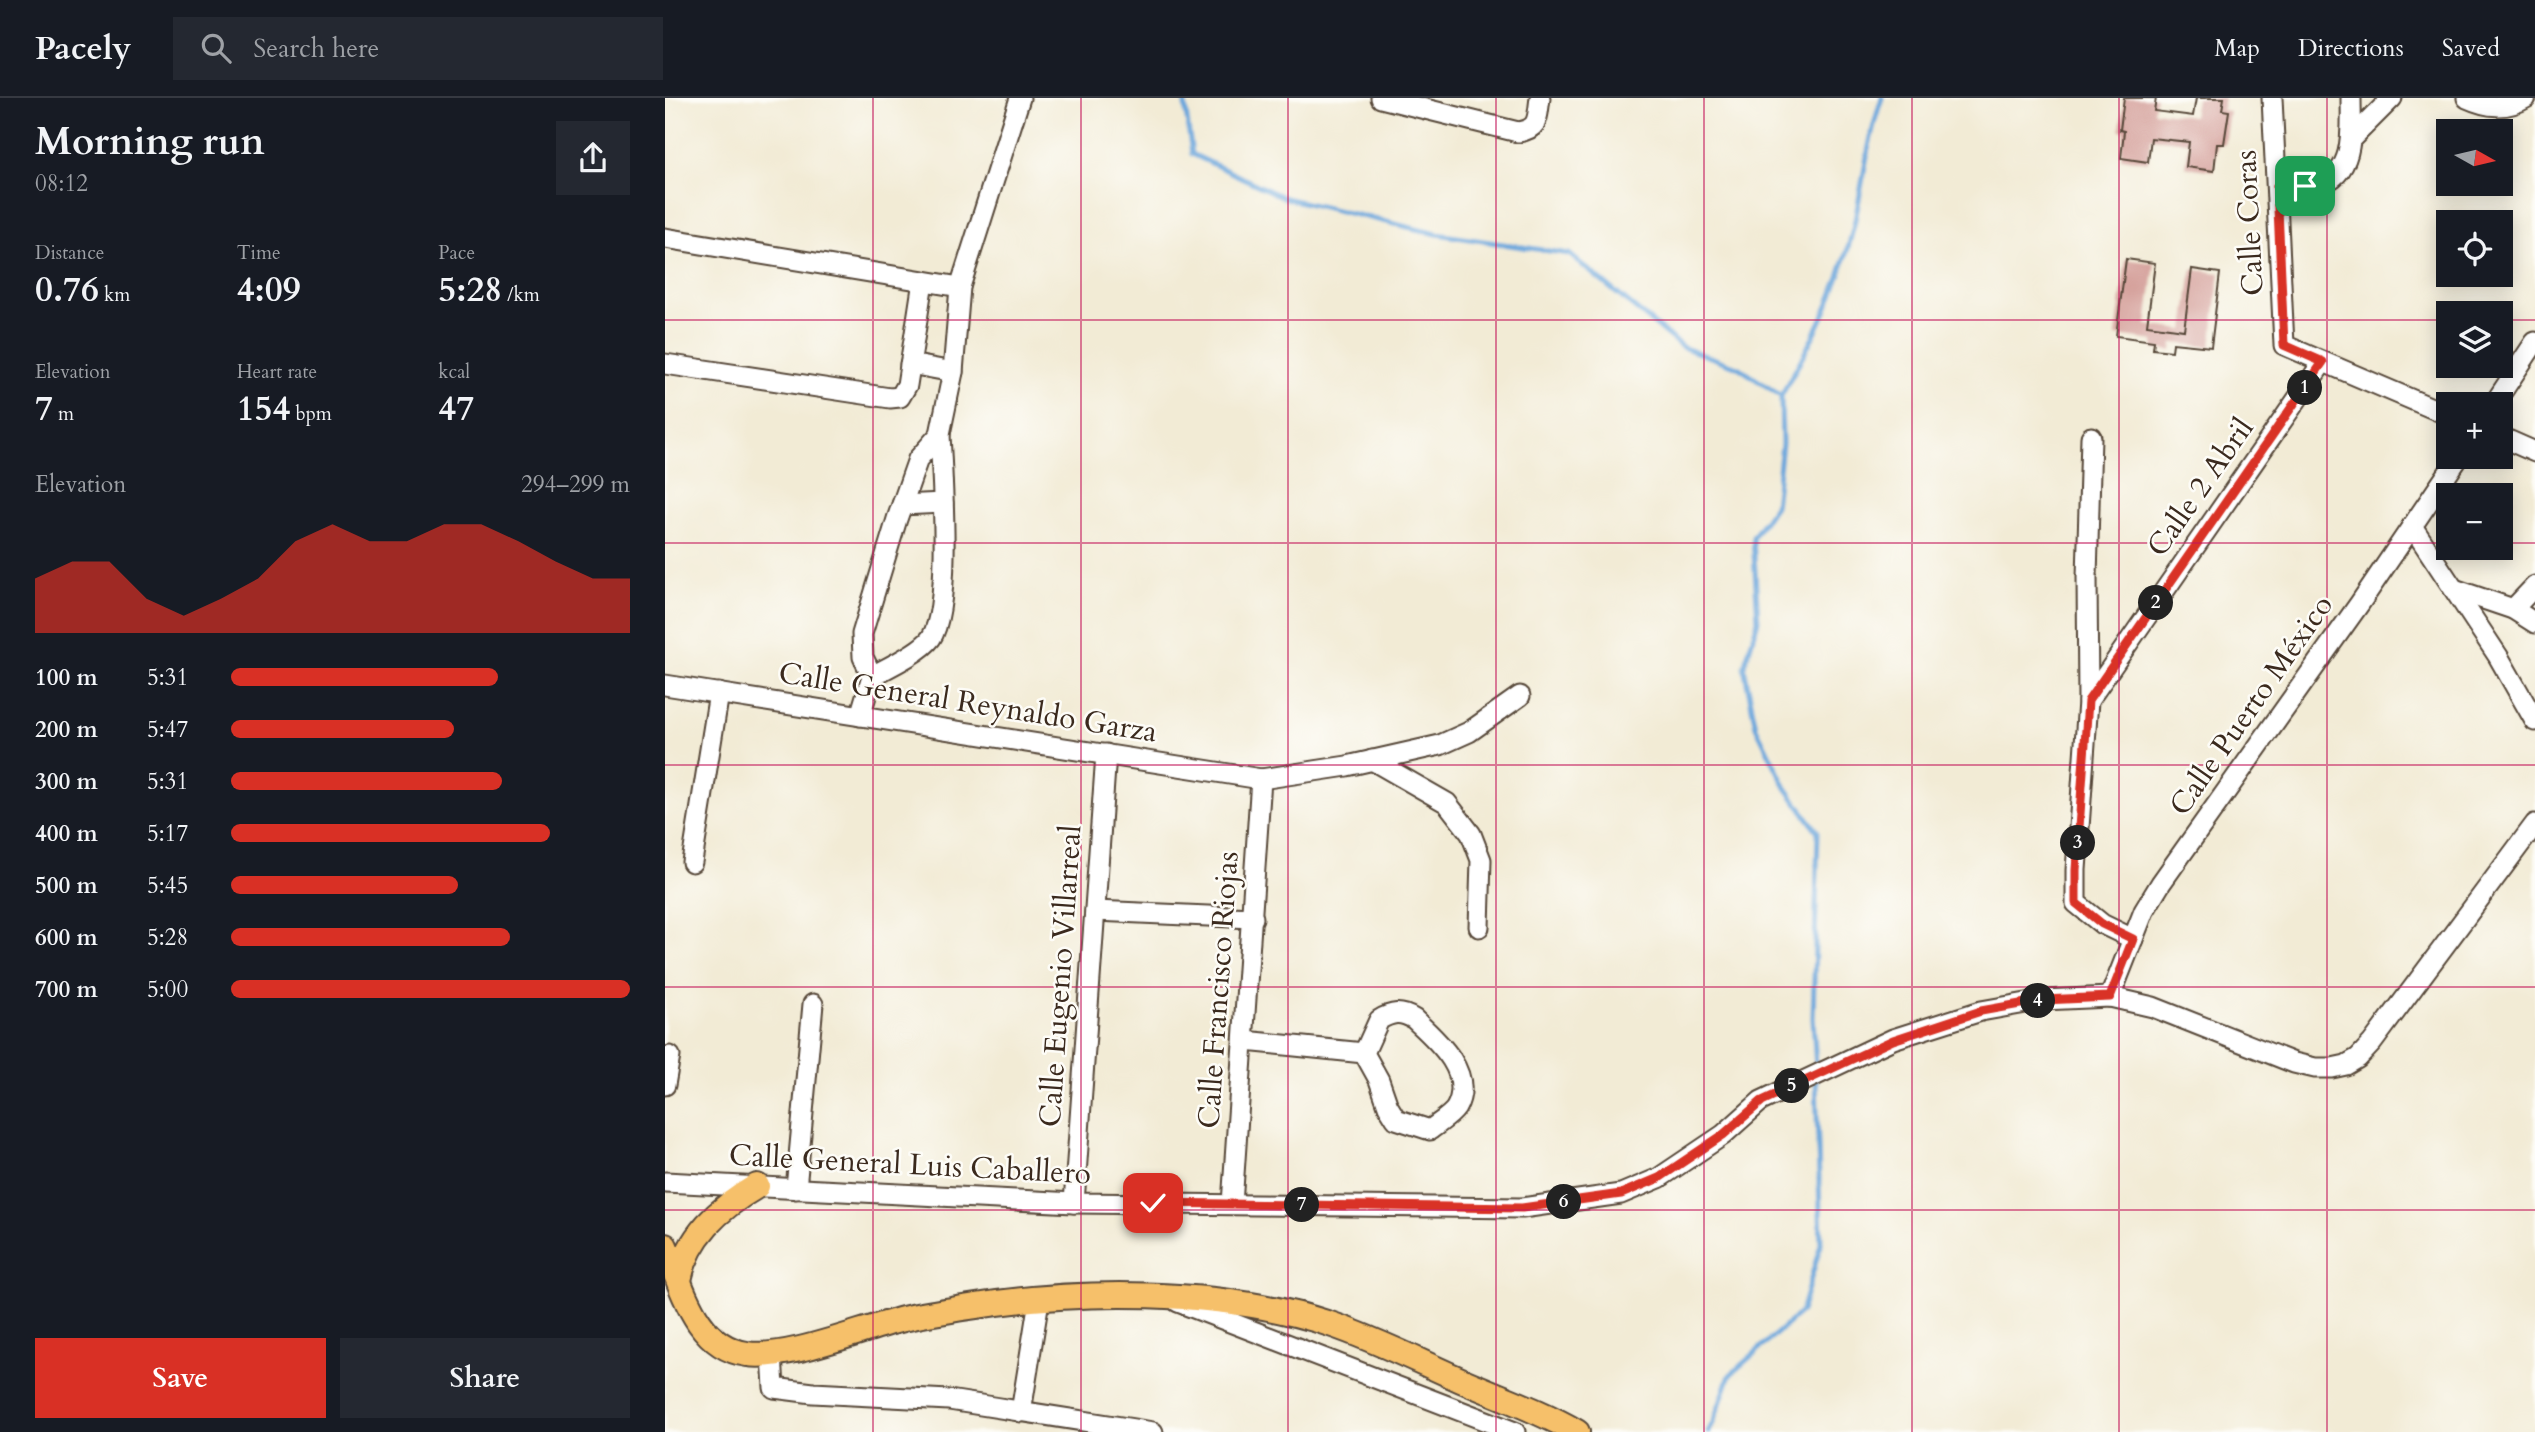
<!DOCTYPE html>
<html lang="en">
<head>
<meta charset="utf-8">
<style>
  :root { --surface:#171b24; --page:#242831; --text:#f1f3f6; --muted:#9ea1a6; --line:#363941; --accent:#d93025 }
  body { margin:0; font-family:Cardo,serif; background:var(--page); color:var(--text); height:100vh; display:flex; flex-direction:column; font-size:26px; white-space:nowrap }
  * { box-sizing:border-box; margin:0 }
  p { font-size:23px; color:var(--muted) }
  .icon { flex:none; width:38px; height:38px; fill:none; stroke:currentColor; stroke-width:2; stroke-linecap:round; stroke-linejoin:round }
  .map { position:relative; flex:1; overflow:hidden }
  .side { display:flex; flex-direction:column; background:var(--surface); width:665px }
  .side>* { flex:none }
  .needle { width:46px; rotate:98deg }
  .controls { position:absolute; left:1771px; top:21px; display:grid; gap:14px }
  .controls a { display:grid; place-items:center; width:77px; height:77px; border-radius:0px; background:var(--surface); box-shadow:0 4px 18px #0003; font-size:35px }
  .pin { position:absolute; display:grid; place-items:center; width:60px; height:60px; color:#fff; margin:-30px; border-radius:14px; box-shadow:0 4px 10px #0006 }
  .km { position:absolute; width:35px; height:35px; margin:-18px; border-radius:50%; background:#222; color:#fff; font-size:19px; line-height:35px; text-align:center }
  .round { display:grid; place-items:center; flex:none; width:74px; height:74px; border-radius:0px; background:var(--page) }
  .headline { display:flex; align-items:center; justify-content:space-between; height:119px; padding:0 35px }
  h1 { font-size:38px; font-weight:600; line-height:52px }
  .metrics { display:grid; grid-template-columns:repeat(3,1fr); gap:10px; height:119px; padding:7px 35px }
  .metrics div { display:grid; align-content:center }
  .metrics b { font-size:35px; font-weight:600 }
  .metrics small { font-size:19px; font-weight:400 }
  .metrics p { font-size:19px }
  .chart { height:196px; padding:14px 35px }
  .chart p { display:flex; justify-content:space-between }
  .chart svg { width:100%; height:126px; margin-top:7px; fill:var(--accent); opacity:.7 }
  .action { display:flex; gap:14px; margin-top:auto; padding:14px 35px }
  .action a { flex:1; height:80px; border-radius:0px; background:var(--accent); color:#fff; font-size:28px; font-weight:600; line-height:80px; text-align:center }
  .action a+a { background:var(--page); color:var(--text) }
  ul { padding:0 35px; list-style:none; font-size:23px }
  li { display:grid; grid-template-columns:112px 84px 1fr; align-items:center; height:52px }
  li i { height:18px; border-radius:9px; background:var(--accent) }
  header { display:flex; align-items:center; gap:42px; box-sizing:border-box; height:98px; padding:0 35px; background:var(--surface); border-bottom:2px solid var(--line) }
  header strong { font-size:33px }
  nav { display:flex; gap:38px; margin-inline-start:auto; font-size:24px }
  .search { width:490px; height:63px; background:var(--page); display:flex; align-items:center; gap:18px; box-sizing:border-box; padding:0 24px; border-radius:0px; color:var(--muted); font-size:26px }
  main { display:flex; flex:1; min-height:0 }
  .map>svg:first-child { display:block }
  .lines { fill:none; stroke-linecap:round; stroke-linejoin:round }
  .stream { stroke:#6aa6db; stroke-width:5 }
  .building { fill:#d09590 }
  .minor-casing { stroke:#564739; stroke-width:23 }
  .major-casing { stroke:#564739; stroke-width:28 }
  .minor { stroke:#fff; stroke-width:19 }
  .major { stroke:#f6c06b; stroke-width:24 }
  .route-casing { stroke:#fff; stroke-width:14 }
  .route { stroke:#d93025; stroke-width:9 }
  .grid { fill:none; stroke:#c2185b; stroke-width:2; stroke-opacity:0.55 }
  .labels { text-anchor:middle; stroke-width:5; stroke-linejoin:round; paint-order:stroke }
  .street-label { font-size:30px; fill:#3b2a1e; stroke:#fdfcf7 }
</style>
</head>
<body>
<header>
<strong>Pacely</strong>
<div class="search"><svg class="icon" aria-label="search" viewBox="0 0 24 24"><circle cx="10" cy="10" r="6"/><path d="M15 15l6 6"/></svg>Search here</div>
<nav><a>Map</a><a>Directions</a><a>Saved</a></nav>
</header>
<main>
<section class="side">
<div class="headline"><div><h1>Morning run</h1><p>08:12</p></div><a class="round"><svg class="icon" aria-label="share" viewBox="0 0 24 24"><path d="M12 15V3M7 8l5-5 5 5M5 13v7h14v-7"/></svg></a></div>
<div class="metrics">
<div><p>Distance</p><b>0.76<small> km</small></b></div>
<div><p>Time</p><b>4:09</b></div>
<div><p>Pace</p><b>5:28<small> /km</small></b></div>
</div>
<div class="metrics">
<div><p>Elevation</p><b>7<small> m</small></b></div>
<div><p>Heart rate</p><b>154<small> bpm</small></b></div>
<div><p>kcal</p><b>47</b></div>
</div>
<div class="chart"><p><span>Elevation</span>294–299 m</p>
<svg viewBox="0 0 160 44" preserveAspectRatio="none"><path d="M0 44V25L10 19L20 19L30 32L40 38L50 32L60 25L70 12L80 6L90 12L100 12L110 6L120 6L130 12L140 19L150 25L160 25V44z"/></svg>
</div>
<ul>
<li><b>100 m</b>5:31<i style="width:67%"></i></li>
<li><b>200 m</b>5:47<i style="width:56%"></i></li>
<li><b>300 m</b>5:31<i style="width:68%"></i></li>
<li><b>400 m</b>5:17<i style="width:80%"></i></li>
<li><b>500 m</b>5:45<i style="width:57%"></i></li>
<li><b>600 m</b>5:28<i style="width:70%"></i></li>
<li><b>700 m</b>5:00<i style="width:100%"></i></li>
</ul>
<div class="action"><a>Save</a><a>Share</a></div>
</section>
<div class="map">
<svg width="1870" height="1334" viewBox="0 0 1870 1334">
  <rect width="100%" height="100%" fill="#fdfcf7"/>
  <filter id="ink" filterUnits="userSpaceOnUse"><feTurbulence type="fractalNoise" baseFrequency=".0143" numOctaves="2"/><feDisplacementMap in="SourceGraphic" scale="14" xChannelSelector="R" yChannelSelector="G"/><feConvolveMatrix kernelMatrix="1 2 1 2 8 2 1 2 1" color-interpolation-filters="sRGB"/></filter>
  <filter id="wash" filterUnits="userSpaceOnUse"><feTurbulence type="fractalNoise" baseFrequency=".00686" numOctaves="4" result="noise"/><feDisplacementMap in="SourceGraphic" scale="28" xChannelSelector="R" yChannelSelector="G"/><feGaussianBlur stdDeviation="1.57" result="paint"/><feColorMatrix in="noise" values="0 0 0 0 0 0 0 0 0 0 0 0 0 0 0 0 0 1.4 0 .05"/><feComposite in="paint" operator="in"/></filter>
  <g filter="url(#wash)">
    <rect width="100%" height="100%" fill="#f2ebd5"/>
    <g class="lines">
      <g class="stream">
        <polyline points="519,0 527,56 620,100 772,136 904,156 1017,249 1073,269 1116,298 1117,346 1110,408 1088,439 1093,523 1079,569 1091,629 1121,690 1153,734 1148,920 1151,971"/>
        <path d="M1116,298C1148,241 1173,196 1188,131C1198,87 1202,43 1217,0"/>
        <polyline points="1043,1334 1048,1325 1065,1277 1136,1214 1156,1146 1151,981"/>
      </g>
    </g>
    <g id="blocks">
      <g class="building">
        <polygon points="1459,0 1491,0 1489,13 1528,18 1531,0 1559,0 1557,12 1564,13 1559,46 1552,46 1549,73 1521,69 1524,44 1486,40 1483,64 1456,60 1459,33 1455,32"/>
        <polygon points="1461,161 1490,165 1482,227 1519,232 1527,171 1555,175 1546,249 1508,245 1507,253 1488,251 1489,243 1451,238"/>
      </g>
    </g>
  </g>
  <g filter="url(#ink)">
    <use href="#blocks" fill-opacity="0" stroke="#564739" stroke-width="2"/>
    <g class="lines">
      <g class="minor-casing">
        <g id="minor">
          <path d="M716,0L853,34C875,31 872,19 875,0"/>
          <polyline points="1607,0 1619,247 1783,317"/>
          <path d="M1802,0C1822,9 1841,12 1861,0"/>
          <polyline points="1687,40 1727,0"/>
          <path d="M1612,88C1625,88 1642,90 1655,86C1691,75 1686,29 1686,0"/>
          <polyline points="0,140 295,189"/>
          <polyline points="0,266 225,300 235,299 242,287 258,183"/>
          <polyline points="245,266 288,274"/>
          <polyline points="1829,306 1870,244"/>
          <polyline points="1426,339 1422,479 1423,603 1411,772 1411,805 1437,826 1468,841"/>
          <polyline points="1836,339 1870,354"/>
          <polyline points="237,407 278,405"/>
          <polyline points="1747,428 1833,558 1870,623"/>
          <polyline points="1789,491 1848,511 1870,525"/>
          <polyline points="1848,511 1870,488"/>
          <path d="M207,578C222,570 256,554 266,540C287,509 277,378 275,336"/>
          <polyline points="0,587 596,681 682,668 775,647 804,634 855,598"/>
          <polyline points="1423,603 1658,264"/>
          <polyline points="195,618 207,578 198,559 197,536 232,421 253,361 275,336 288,274 295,189 355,0"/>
          <polyline points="707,662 782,705 806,736 816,762 814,829"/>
          <polyline points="27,764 54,595"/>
          <polyline points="430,813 588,820"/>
          <polyline points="1445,899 1479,813 1496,785 1695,505 1794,359"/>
          <path d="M580,943L699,955L714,982L723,1008L731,1021L765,1032C772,1026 786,1018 791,1010C810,975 772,942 749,921C736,913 727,914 714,922L699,955"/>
          <polyline points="0,987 5,958"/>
          <polyline points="0,1084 409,1105 857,1110 956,1096 994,1080 1058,1037 1096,1003 1228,941 1316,913 1378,902 1445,899 1488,909 1629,965 1650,970 1667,970 1681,967 1693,960 1707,945 1870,726"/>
          <polyline points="131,1091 148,906"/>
          <polyline points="409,1105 441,656"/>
          <polyline points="567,1106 596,681"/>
          <polyline points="513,1204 850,1334"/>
          <polyline points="107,1256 109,1290 148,1295 284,1302 488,1334"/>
          <polyline points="356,1314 374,1202"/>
        </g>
      </g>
      <g class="major-casing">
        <g id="major">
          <path d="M0,1148C17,1188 30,1249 82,1256C120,1262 192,1233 231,1223C252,1217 276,1214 298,1210C411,1191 556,1190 665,1226C710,1241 753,1263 796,1282C835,1299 876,1313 912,1334"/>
          <path d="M14,1182C23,1138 54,1110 92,1088"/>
        </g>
      </g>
      <use href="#minor" class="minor"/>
      <use href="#major" class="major"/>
    </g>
  </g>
  <g class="lines" filter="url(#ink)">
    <g class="route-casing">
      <polyline id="route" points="488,1105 857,1110 956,1096 994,1080 1058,1037 1097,1003 1228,942 1316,913 1378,902 1445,899 1468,841 1437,826 1411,805 1411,772 1423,603 1658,264 1619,247 1612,88 1640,88"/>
    </g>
    <use href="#route" class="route"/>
  </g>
  <path class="grid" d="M208,0V1334M416,0V1334M623,0V1334M831,0V1334M1039,0V1334M1247,0V1334M1454,0V1334M1662,0V1334M0,222H1783M1836,222H1870M0,445H1783M1836,445H1870M0,667H1870M0,889H1870M0,1112H1870"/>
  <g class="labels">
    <g class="street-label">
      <text transform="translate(1584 125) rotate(-93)" y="10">Calle Coras</text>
      <text transform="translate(1535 389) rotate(-55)" y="10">Calle 2 Abril</text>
      <text transform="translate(303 604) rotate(9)" y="10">Calle General Reynaldo Garza</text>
      <text transform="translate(1586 607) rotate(-55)" y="10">Calle Puerto México</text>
      <text transform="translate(395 878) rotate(-86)" y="10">Calle Eugenio Villarreal</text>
      <text transform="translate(553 892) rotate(-86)" y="10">Calle Francisco Riojas</text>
      <text transform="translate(245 1066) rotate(3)" y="10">Calle General Luis Caballero</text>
    </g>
  </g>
</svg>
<div class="controls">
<a><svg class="needle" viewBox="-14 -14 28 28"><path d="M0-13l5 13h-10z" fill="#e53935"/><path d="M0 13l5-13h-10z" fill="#9ea1a6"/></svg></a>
<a><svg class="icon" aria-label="locate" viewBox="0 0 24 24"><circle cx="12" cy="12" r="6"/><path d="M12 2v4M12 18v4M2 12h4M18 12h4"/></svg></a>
<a><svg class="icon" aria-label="layers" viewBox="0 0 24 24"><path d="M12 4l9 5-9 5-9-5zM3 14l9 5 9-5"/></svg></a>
<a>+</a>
<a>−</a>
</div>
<div class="pin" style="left:1640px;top:88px;background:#1e9e55"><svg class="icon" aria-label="arrive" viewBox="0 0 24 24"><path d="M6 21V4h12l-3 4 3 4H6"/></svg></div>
<div class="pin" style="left:488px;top:1105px;background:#d93025"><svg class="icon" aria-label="check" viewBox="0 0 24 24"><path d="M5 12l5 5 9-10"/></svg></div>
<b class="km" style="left:1640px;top:290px">1</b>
<b class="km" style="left:1491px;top:505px">2</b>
<b class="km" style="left:1413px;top:745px">3</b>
<b class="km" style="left:1373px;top:903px">4</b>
<b class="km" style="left:1127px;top:988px">5</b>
<b class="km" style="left:899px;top:1104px">6</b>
<b class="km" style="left:637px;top:1107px">7</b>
</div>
</main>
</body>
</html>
